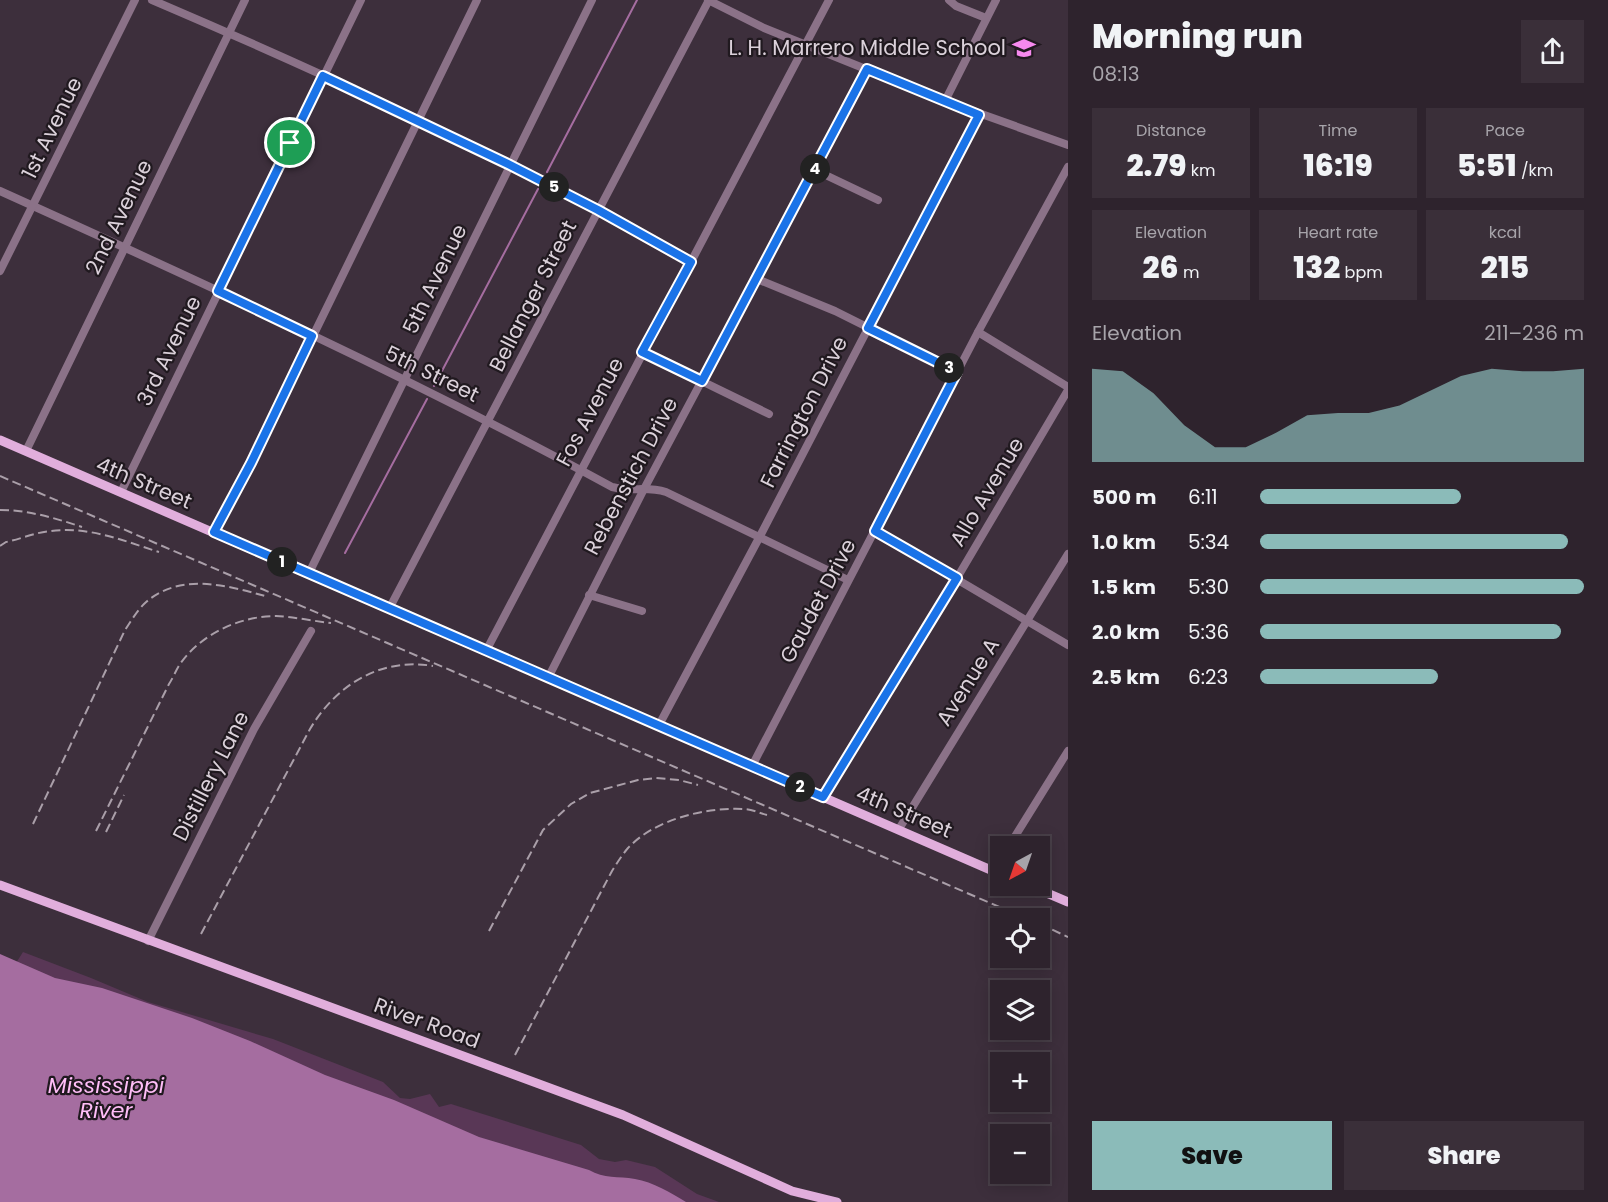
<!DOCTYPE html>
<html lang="en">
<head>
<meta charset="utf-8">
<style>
  :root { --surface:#2e232d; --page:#3a2f39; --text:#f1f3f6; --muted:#a7a4aa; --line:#494049; --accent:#8bbbb9 }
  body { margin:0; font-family:Poppins,sans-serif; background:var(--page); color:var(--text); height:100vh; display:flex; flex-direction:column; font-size:22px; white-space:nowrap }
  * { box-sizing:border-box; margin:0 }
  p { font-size:20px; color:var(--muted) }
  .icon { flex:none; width:33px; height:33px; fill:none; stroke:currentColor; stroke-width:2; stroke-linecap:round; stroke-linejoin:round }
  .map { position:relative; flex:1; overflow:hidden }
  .panel { display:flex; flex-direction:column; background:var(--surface); width:540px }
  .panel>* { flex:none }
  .needle { width:39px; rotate:220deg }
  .controls { position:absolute; left:990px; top:836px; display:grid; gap:12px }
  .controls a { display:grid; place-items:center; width:60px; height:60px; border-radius:0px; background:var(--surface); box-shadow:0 3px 15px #0003,0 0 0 2px var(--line); font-size:30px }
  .pin { position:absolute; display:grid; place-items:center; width:51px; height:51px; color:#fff; margin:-26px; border:3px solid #fff; border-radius:50%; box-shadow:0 2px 6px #0007 }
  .km { position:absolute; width:30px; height:30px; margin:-15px; border-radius:50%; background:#222; color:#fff; font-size:16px; line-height:30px; text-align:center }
  .round { display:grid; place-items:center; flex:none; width:63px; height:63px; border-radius:0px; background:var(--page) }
  .summary { display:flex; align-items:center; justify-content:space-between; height:102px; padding:0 24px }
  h1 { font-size:33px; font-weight:800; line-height:45px }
  .figures { display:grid; grid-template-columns:repeat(3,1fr); gap:9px; height:102px; padding:6px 24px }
  .figures div { display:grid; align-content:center; border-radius:0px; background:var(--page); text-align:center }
  .figures b { font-size:30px; font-weight:800 }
  .figures small { font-size:16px; font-weight:400 }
  .figures p { font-size:16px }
  .chart { height:168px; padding:12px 24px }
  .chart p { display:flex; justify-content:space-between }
  .chart svg { width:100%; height:108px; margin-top:6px; fill:var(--accent); opacity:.7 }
  .cta { display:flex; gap:12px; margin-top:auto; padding:12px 24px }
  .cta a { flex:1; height:69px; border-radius:0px; background:var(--accent); color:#111; font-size:24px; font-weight:800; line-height:69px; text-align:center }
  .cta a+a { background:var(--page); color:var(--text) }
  ul { padding:0 24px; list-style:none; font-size:20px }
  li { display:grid; grid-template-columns:96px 72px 1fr; align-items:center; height:45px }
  li i { height:15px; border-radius:8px; background:var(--accent) }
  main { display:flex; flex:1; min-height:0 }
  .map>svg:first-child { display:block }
  .green { fill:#593756 }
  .water { fill:#a56da0 }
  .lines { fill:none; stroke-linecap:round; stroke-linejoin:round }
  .stream { stroke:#a56da0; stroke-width:2 }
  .minor { stroke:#8b7288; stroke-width:8 }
  .major { stroke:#e1aedc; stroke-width:9 }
  .rail { stroke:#aa9fa9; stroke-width:2; stroke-dasharray:9 4.5; stroke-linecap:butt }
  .route-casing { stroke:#fff; stroke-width:12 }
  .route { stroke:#1a73e8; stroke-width:8 }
  .labels { text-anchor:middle; stroke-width:4.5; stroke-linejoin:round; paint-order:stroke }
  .poi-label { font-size:21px; fill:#dbd1da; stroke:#20191f; text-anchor:end }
  .street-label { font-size:21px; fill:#dbd1da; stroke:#20191f }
  .water-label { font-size:22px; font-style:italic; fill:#ffbef8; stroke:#20191f }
</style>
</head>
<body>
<main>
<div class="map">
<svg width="1068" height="1202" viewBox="0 0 1068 1202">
  <rect width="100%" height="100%" fill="#3d2f3c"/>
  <polygon class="green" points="23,952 91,978 148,1002 273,1039 383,1082 400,1098 410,1099 430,1094 439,1107 451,1104 581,1145 599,1159 615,1162 626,1160 655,1167 697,1194 719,1202 678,1202 581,1178 11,971"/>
  <path class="water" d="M0,954L55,978L102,988L192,1018L250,1041L325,1075L394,1100L479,1137L589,1170C604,1179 618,1176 635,1179C653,1182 671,1193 686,1202H0Z"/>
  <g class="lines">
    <g class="stream">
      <polyline points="547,172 637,0"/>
      <polyline points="434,386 538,189"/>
      <polyline points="345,553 427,399"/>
    </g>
    <g class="minor">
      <path d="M152,0C302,64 452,132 596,209C628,226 659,245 691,262"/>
      <polyline points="708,0 764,28 945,101 1068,145"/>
      <polyline points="949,0 956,6 986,18"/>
      <polyline points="945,101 996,0"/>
      <polyline points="815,170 878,200"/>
      <path d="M0,191C206,284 413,379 612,487C633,492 647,486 666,492L848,580"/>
      <polyline points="0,271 135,0"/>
      <polyline points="757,279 835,311 957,372"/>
      <polyline points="978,332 1068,387"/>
      <polyline points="642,352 769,414"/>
      <polyline points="26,451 245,0"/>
      <polyline points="121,492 361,0"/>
      <polyline points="875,531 1068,645"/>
      <polyline points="214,532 251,463 477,0"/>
      <polyline points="309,573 592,0"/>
      <polyline points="589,595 642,611"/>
      <polyline points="389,609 709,0"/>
      <polyline points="486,651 829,0"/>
      <polyline points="548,678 644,489 868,69"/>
      <polyline points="659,725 759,538 979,115"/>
      <polyline points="752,766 978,332 1068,167"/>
      <polyline points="823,797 957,578 1068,390"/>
      <polyline points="899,829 1068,554"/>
      <polyline points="1009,846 1068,751"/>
      <polyline points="993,871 1000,859"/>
      <polyline points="148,941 254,729 311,631"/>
    </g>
    <g class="major">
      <polyline points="0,440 1000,874"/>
      <polyline points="0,885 623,1115 792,1191 837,1202"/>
      <polyline points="1028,885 1068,902"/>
    </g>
    <g class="rail">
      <polyline points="0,476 1025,918"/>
      <path d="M0,510C28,510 55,518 82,527"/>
      <path d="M0,546L6,542C21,539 36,532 51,531C89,526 124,541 159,552"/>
      <path d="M33,824L125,630C131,621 137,611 144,604C178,572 226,585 265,596"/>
      <path d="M96,831L169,684C173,678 176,670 180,664C201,634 240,616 276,616C294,617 313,621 331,623"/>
      <polyline points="106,832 124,795"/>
      <polyline points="1040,924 1068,937"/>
      <polyline points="489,931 543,830 571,804 590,793 638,780 656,778 679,780 698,785"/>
      <path d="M201,934L310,729C336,685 381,657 433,666"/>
      <path d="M515,1055L612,871C617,863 622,855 628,848C655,819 706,807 744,809C752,809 759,813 767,815"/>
    </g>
  </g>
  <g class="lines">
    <g class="route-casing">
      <polygon id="route" points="867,69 979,115 868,328 957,372 875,531 957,578 823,797 214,532 251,463 312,336 218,291 323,76 510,165 598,210 691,262 642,352 702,381"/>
    </g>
    <use href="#route" class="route"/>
  </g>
  <defs>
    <g id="school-bare" transform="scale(1.8)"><path d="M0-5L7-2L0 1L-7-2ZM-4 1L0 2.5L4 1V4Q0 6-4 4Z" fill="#f689ee" stroke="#20191f" stroke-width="2.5" paint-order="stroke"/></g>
  </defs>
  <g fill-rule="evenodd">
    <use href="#school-bare" x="1024" y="48"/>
  </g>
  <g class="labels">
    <g class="poi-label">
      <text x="1006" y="55">L. H. Marrero Middle School</text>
    </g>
    <g class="street-label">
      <text transform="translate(52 128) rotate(-64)" y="7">1st Avenue</text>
      <text transform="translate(119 217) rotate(-64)" y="7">2nd Avenue</text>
      <text transform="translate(435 279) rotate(-64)" y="7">5th Avenue</text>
      <text transform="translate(533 296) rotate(-63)" y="7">Bellanger Street</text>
      <text transform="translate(169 351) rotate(-64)" y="7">3rd Avenue</text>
      <text transform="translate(432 374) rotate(26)" y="7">5th Street</text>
      <text transform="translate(590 412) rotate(-62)" y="7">Fos Avenue</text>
      <text transform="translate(804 412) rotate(-63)" y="7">Farrington Drive</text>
      <text transform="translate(631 476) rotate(-62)" y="7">Rebenstich Drive</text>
      <text transform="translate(144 483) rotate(23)" y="7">4th Street</text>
      <text transform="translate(987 492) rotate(-59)" y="7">Allo Avenue</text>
      <text transform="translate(818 601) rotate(-62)" y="7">Gaudet Drive</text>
      <text transform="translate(968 682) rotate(-58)" y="7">Avenue A</text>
      <text transform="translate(211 776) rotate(-63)" y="7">Distillery Lane</text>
      <text transform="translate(904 812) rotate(23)" y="7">4th Street</text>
      <text transform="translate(427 1023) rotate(20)" y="7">River Road</text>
    </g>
    <g class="water-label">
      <text x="106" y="1093">Mississippi<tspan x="106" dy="25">River</tspan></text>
    </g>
  </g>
</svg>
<div class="controls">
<a><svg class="needle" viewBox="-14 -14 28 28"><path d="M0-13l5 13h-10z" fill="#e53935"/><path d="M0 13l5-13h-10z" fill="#a7a4aa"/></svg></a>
<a><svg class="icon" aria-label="locate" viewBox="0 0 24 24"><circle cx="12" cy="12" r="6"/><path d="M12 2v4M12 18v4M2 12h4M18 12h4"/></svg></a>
<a><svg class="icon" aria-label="layers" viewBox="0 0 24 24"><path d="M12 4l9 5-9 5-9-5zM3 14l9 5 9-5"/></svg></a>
<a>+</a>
<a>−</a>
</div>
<div class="pin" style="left:290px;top:143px;background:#1e9e55"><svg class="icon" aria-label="arrive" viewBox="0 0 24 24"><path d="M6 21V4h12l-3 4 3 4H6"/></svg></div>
<b class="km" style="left:282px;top:562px">1</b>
<b class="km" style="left:800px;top:787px">2</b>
<b class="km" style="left:949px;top:368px">3</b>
<b class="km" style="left:815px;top:169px">4</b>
<b class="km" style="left:554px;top:187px">5</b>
</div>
<section class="panel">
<div class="summary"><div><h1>Morning run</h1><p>08:13</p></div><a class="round"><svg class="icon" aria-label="share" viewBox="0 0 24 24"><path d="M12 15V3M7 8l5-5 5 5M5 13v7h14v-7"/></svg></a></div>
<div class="figures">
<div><p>Distance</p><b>2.79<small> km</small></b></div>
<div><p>Time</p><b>16:19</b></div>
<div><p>Pace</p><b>5:51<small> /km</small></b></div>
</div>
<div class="figures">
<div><p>Elevation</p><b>26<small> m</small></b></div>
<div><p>Heart rate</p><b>132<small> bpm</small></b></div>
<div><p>kcal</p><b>215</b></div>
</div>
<div class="chart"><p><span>Elevation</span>211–236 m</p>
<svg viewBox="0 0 160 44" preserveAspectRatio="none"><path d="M0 44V6L10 7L20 16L30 29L40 38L50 38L60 32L70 25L80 24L90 24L100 21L110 15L120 9L130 6L140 7L150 7L160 6V44z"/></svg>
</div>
<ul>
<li><b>500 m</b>6:11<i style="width:62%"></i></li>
<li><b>1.0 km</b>5:34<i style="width:95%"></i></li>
<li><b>1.5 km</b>5:30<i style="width:100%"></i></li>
<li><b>2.0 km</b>5:36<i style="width:93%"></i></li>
<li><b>2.5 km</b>6:23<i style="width:55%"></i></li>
</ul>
<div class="cta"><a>Save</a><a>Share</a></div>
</section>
</main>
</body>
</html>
